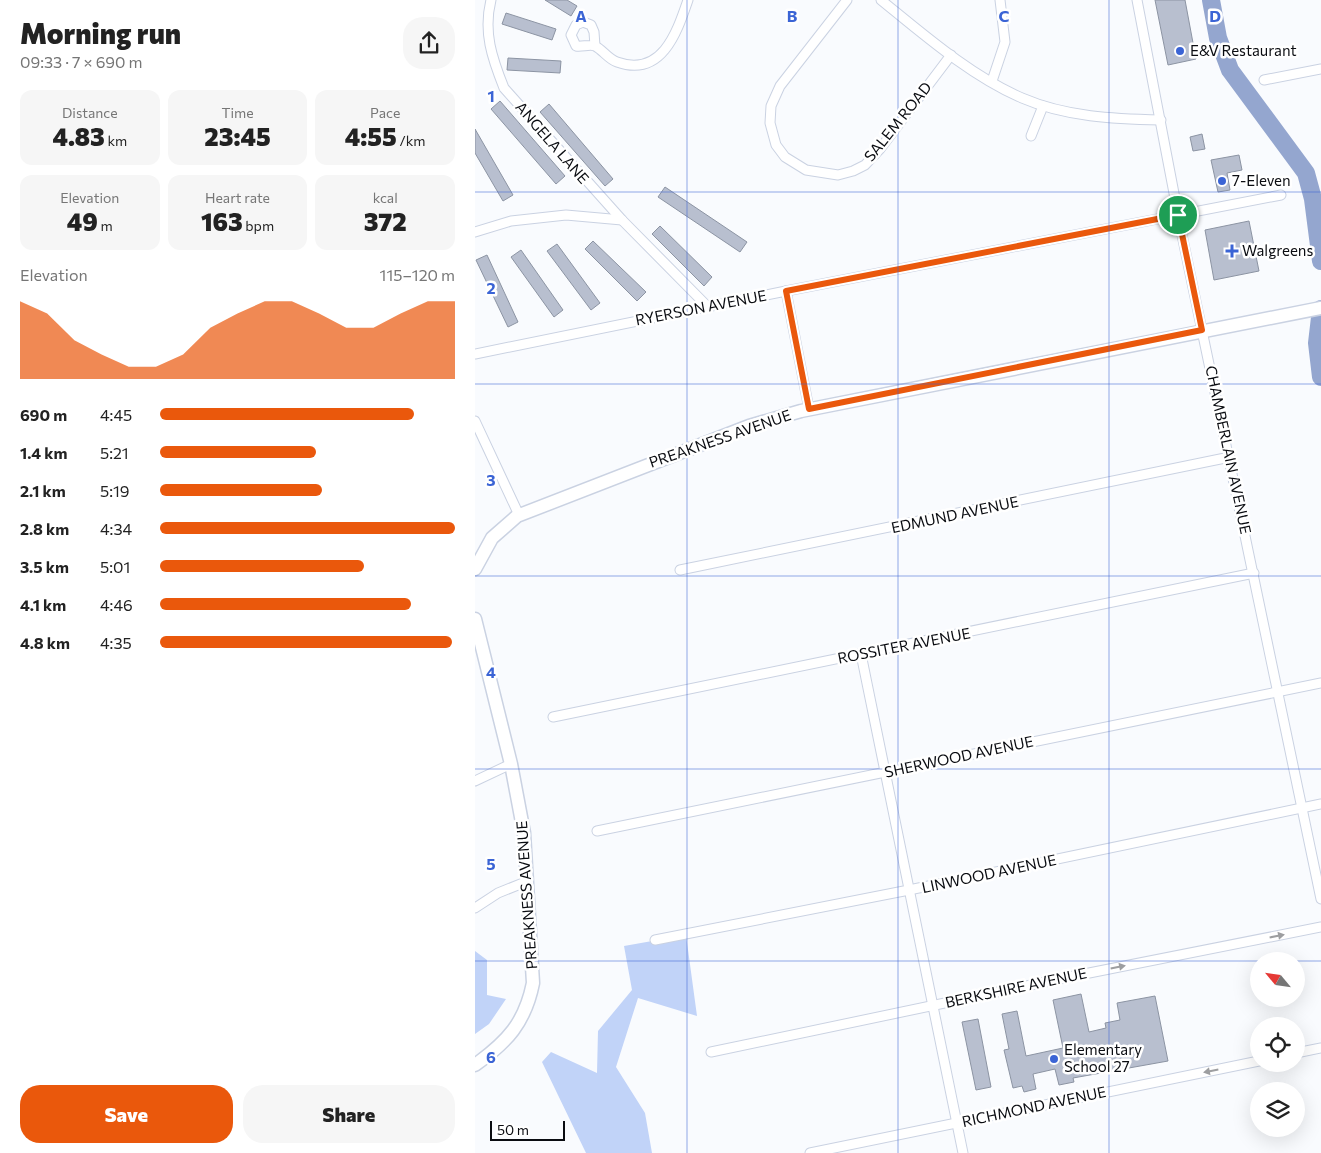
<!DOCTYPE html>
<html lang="en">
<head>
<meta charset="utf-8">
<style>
  :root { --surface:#fff; --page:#f6f6f6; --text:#222; --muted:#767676; --accent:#ea580c }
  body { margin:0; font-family:Commissioner,sans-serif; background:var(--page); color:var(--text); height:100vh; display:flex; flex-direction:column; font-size:19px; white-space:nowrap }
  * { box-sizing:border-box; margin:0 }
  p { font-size:16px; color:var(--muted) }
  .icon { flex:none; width:28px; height:28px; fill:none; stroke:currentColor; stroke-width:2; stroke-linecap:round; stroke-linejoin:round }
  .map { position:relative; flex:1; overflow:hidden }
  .panel { display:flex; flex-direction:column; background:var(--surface); width:475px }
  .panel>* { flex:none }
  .needle { width:32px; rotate:299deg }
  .buttons { position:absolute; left:775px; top:952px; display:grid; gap:10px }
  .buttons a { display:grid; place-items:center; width:55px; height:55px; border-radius:50%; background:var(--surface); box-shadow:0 5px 20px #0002; font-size:25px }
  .scale { position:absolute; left:15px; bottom:12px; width:75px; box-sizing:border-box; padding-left:5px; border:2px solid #0a0c11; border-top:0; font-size:14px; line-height:18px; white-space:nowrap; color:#0a0c11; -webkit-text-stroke:4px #fff; paint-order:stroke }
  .pin { position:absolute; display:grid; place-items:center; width:42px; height:42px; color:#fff; margin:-21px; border:2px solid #fff; border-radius:50%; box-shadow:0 1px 5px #0007 }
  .round { display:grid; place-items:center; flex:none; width:52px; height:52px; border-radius:20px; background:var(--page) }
  .head { display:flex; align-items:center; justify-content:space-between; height:85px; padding:0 20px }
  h1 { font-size:28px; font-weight:800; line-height:38px }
  .figures { display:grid; grid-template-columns:repeat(3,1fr); gap:8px; height:85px; padding:5px 20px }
  .figures div { display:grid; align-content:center; border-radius:12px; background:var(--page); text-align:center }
  .figures b { font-size:25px; font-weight:800 }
  .figures small { font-size:14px; font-weight:400 }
  .figures p { font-size:14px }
  .chart { height:140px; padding:10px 20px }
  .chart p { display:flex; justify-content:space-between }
  .chart svg { width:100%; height:90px; margin-top:5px; fill:var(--accent); opacity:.7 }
  .cta { display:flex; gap:10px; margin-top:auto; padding:10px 20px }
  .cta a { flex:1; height:58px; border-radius:20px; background:var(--accent); color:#fff; font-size:20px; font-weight:800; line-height:58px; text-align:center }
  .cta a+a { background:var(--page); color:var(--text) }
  ul { padding:0 20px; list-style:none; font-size:16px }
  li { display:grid; grid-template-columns:80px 60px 1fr; align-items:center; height:38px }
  li i { height:12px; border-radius:6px; background:var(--accent) }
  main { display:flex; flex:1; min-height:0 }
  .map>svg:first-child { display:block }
  .green { fill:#c1d3f8 }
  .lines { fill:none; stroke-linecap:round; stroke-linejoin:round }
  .river { stroke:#94a6cf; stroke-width:18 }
  .building { fill:#b8bfcf; stroke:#8c94a3 }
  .minor-casing { stroke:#cad2e2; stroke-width:11 }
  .secondary-casing { stroke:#cad2e2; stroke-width:15 }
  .minor { stroke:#fff; stroke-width:9 }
  .secondary { stroke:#fff; stroke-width:12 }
  .oneway { fill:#9d9ea0 }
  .route-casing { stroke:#fff; stroke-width:10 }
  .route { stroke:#ea580c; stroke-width:6 }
  .grid { fill:none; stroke:#3b64d5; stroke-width:1; stroke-opacity:0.55 }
  .poi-dot { fill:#3b64d5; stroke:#fff; stroke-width:2 }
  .labels { text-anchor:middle; stroke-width:5; stroke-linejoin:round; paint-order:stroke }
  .poi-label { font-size:15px; fill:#0a0c11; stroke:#fff; text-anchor:start }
  .street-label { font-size:15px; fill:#0a0c11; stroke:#fff }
  .grid-label { font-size:16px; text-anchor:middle; font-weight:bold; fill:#3b64d5; stroke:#fff; stroke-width:5; stroke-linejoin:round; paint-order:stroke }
</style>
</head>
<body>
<main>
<section class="panel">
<div class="head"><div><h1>Morning run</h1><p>09:33 · 7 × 690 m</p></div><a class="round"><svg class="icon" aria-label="share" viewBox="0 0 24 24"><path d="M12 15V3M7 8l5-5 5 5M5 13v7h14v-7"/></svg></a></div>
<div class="figures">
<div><p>Distance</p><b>4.83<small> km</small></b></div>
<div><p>Time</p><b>23:45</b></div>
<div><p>Pace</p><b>4:55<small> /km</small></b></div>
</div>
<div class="figures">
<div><p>Elevation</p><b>49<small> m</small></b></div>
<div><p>Heart rate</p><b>163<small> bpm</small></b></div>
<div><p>kcal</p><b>372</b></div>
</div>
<div class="chart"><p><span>Elevation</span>115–120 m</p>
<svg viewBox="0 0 160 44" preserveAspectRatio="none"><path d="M0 44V6L10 12L20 25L30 32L40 38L50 38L60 32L70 19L80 12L90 6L100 6L110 12L120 19L130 19L140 12L150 6L160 6V44z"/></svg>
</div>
<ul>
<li><b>690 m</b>4:45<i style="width:86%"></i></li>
<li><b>1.4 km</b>5:21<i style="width:53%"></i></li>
<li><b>2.1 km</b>5:19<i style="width:55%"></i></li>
<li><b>2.8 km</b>4:34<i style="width:100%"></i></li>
<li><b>3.5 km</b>5:01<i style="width:69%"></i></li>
<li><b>4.1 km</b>4:46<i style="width:85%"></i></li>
<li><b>4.8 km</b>4:35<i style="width:99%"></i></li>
</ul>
<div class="cta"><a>Save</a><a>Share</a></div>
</section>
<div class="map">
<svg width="846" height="1153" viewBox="0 0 846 1153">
  <rect width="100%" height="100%" fill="#f9fbfe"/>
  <g class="green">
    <polygon points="211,935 222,1016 163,998 141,1067 170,1113 177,1153 111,1153 67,1062 76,1052 122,1073 123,1031 157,990 149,946"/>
    <polygon points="0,951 12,960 12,995 31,999 14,1024 0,1034"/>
  </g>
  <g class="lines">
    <g class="river">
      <polyline points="736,0 743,38 755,70 831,173 838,199 846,261"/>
      <polyline points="846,309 842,343 846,377"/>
    </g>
  </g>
  <g class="building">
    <polygon points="70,0 92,0 102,6 96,16"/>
    <polygon points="680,0 710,0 721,59 693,65"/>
    <polygon points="31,13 81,29 77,40 27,24"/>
    <polygon points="33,58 86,61 85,73 32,70"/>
    <polygon points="25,101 90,176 81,184 16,109"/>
    <polygon points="74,104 138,179 130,186 65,112"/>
    <polygon points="0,129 38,195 28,201 0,153"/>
    <polygon points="727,134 730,149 718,151 715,137"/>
    <polygon points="764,155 767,170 752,173 755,190 743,192 736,160"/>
    <polygon points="190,187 272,242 265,252 183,197"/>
    <polygon points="774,221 784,271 739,280 730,230"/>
    <polygon points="185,226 237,277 229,286 177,234"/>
    <polygon points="118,241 171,292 162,301 110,249"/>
    <polygon points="82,244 125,303 116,310 72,251"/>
    <polygon points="46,250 88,310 79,317 36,257"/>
    <polygon points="12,255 43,322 33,327 1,260"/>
    <polygon points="606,994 614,1032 631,1028 630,1023 645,1020 642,1003 680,996 693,1061 598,1078 599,1082 584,1085 580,1069 558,1074 561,1089 549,1092 547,1086 538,1088 529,1050 534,1049 527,1014 542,1011 551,1056 588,1048 578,1000"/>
    <polygon points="503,1019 516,1087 501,1090 487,1022"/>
  </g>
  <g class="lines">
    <g class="minor-casing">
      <g id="minor">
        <path d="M16,0C8,32 17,58 29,88L147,220L233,307"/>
        <polyline points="372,0 305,86 296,106 295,123 301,145 310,157 331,170 363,175 378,171 390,165 405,149 476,55"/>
        <path d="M406,0C449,35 496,76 547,98C591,117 639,119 686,120"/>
        <polyline points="662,0 707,235 846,899"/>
        <path d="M120,46L119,32L116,25L108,22L101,25L96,35L101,46C107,47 115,44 120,46C128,50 133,59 142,62C187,78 202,32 213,0"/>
        <polyline points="789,80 846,69"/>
        <polyline points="517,81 530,42 525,0"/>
        <polyline points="556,136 568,106"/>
        <polyline points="0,232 36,221 91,215 147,220"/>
        <polyline points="311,291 334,409"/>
        <polyline points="0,354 311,291 806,195"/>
        <polyline points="0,421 44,515"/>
        <polyline points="205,570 755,457"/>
        <polyline points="386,654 488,1153"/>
        <polyline points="78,717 779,573"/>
        <polyline points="0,781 36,764"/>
        <polyline points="122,831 846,683"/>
        <polyline points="0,908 23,893 53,881"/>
        <polyline points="180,940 434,890 846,804"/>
        <polyline points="236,1052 594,977 846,927"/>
        <polyline points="821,1053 846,1048"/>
        <polyline points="335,1153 784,1061"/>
      </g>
    </g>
    <g class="secondary-casing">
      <g id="secondary">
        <polyline points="0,569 17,538 42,516 274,426 326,411 846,308"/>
        <path d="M0,619L36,764L49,833L58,983C50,1023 32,1042 0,1065"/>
      </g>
    </g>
    <use href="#minor" class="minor"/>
    <use href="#secondary" class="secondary"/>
  </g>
  <defs><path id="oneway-solid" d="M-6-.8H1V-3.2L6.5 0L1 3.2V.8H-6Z" transform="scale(1.25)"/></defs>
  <g class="oneway">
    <use href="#oneway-solid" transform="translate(802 936) rotate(-11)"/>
    <use href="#oneway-solid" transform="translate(643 967) rotate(-11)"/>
    <use href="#oneway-solid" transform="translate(736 1071) rotate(169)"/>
  </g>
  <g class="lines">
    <g class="route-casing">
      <polygon id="route" points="703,215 727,330 334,409 311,291"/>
    </g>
    <use href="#route" class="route"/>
  </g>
  <path class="grid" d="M212,0V1153M423,0V1153M634,0V1153M0,192H846M0,384H846M0,576H846M0,769H846M0,961H846"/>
  <g class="poi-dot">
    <circle cx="705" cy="51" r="5"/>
    <circle cx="747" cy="181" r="5"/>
    <path d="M754.5 243.5h5v5h5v5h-5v5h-5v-5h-5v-5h5z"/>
    <circle cx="579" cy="1059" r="5"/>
  </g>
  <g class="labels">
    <g class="poi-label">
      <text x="715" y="56">E&amp;V Restaurant</text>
      <text x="757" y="186">7-Eleven</text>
      <text x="767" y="256">Walgreens</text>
      <text x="589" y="1055">Elementary<tspan x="589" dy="17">School 27</tspan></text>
    </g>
    <g class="street-label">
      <text transform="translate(423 122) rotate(-51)" y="5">SALEM ROAD</text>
      <text transform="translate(77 143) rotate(49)" y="5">ANGELA LANE</text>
      <text transform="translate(226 308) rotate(-11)" y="5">RYERSON AVENUE</text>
      <text transform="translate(245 439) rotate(-19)" y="5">PREAKNESS AVENUE</text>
      <text transform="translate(753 450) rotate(78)" y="5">CHAMBERLAIN AVENUE</text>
      <text transform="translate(480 515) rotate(-12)" y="5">EDMUND AVENUE</text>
      <text transform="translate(429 646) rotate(-11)" y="5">ROSSITER AVENUE</text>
      <text transform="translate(484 757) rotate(-12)" y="5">SHERWOOD AVENUE</text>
      <text transform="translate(514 874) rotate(-12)" y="5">LINWOOD AVENUE</text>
      <text transform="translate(52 895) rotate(-94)" y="5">PREAKNESS AVENUE</text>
      <text transform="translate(541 988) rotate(-12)" y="5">BERKSHIRE AVENUE</text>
      <text transform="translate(559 1107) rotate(-12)" y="5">RICHMOND AVENUE</text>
    </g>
  </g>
  <g class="grid-label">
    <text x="106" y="22">A</text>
    <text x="317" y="22">B</text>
    <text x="529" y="22">C</text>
    <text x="740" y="22">D</text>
    <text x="16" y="102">1</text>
    <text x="16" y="294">2</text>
    <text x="16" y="486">3</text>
    <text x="16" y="678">4</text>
    <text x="16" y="870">5</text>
    <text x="16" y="1063">6</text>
  </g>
</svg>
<div class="buttons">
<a><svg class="needle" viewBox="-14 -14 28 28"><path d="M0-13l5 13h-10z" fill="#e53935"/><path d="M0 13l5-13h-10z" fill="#767676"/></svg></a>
<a><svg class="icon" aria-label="locate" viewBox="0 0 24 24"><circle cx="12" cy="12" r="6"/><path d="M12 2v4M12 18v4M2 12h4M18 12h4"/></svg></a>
<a><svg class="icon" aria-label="layers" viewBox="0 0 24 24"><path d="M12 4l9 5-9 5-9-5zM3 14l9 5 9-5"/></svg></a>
</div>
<div class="scale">50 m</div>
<div class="pin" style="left:703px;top:215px;background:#1e9e55"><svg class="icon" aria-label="arrive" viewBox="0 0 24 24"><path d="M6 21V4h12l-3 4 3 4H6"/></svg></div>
</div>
</main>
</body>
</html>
